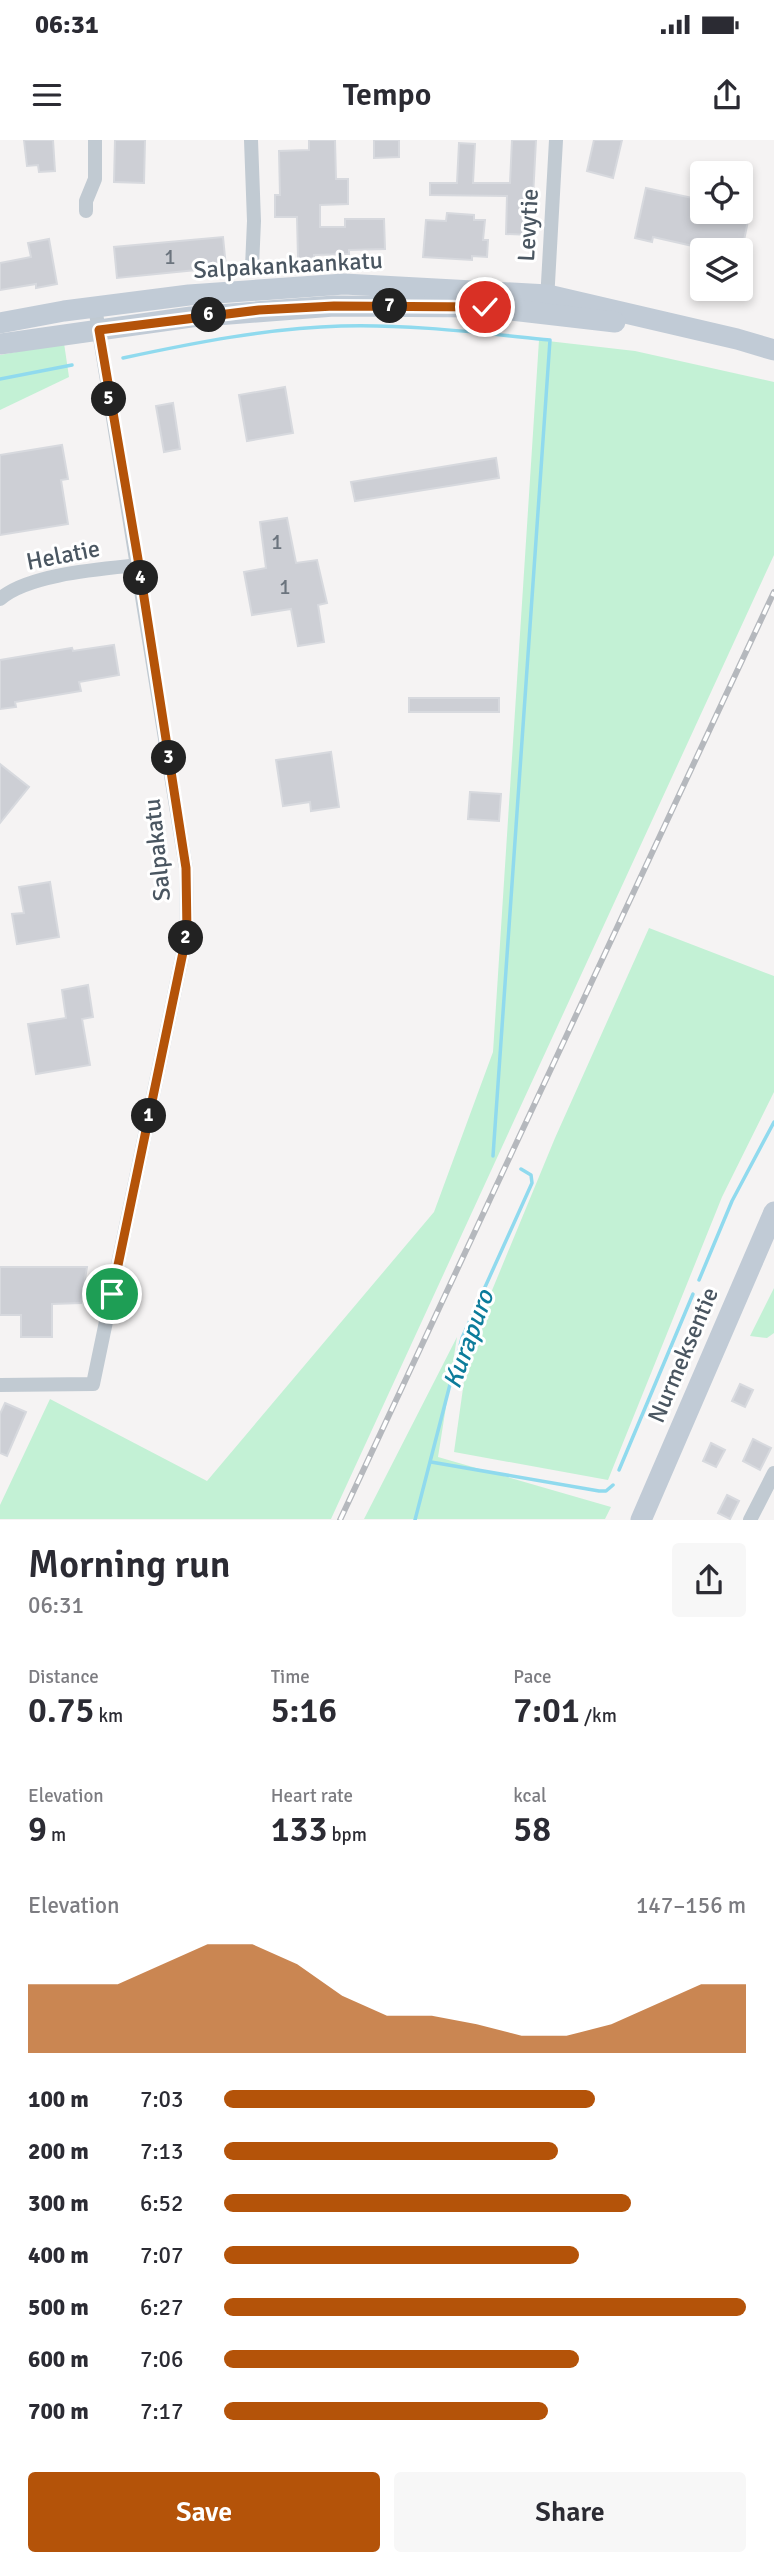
<!DOCTYPE html>
<html lang="en">
<head>
<meta charset="utf-8">
<style>
  :root { --surface:#fff; --page:#f7f7f7; --text:#2b2b33; --muted:#7c7c81; --accent:#b45309 }
  body { margin:0; font-family:Signika,sans-serif; background:var(--page); color:var(--text); height:100vh; display:flex; flex-direction:column; font-size:26px; white-space:nowrap }
  * { box-sizing:border-box; margin:0 }
  p { font-size:23px; color:var(--muted) }
  .icon { flex:none; width:38px; height:38px; fill:none; stroke:currentColor; stroke-width:2; stroke-linecap:round; stroke-linejoin:round }
  .map { position:relative; height:1380px; overflow:hidden }
  .drawer { display:flex; flex-direction:column; background:var(--surface); flex:1 }
  .drawer>* { flex:none }
  .fabs { position:absolute; left:690px; top:21px; display:grid; gap:14px }
  .fabs a { display:grid; place-items:center; width:63px; height:63px; border-radius:7px; background:var(--surface); box-shadow:0 4px 10px #0003; font-size:35px }
  .pin { position:absolute; display:grid; place-items:center; width:60px; height:60px; color:#fff; margin:-30px; border:4px solid #fff; border-radius:50%; box-shadow:0 2px 7px #0007 }
  .km { position:absolute; width:35px; height:35px; margin:-18px; border-radius:50%; background:#222; color:#fff; font-size:19px; line-height:35px; text-align:center }
  .round { display:grid; place-items:center; flex:none; width:74px; height:74px; border-radius:7px; background:var(--page) }
  .headline { display:flex; align-items:center; justify-content:space-between; height:119px; padding:0 28px }
  h1 { font-size:38px; font-weight:600; line-height:52px }
  .metrics { display:grid; grid-template-columns:repeat(3,1fr); gap:10px; height:119px; padding:7px 28px }
  .metrics div { display:grid; align-content:center }
  .metrics b { font-size:35px; font-weight:600 }
  .metrics small { font-size:19px; font-weight:400 }
  .metrics p { font-size:19px }
  .chart { height:196px; padding:14px 28px }
  .chart p { display:flex; justify-content:space-between }
  .chart svg { width:100%; height:126px; margin-top:7px; fill:var(--accent); opacity:.7 }
  .primary-button { display:flex; gap:14px; margin-top:auto; padding:14px 28px }
  .primary-button a { flex:1; height:80px; border-radius:7px; background:var(--accent); color:#fff; font-size:28px; font-weight:600; line-height:80px; text-align:center }
  .primary-button a+a { background:var(--page); color:var(--text) }
  ul { padding:0 28px; list-style:none; font-size:23px }
  li { display:grid; grid-template-columns:112px 84px 1fr; align-items:center; height:52px }
  li i { height:18px; border-radius:9px; background:var(--accent) }
  .status { display:flex; justify-content:space-between; align-items:center; height:49px; padding:0 35px; background:var(--surface); direction:ltr }
  .status svg { height:19px; fill:currentColor }
  header { display:flex; justify-content:space-between; align-items:center; height:91px; padding:0 28px; background:var(--surface); font-size:32px; font-weight:600 }
  .map>svg:first-child { display:block }
  .green { fill:#c3f1d5 }
  .lines { fill:none; stroke-linecap:round; stroke-linejoin:round }
  .stream { stroke:#90daee; stroke-width:3.5 }
  .building { fill:#cdcfd5; stroke:#d7d9de; stroke-width:2 }
  .street { stroke:#c1cad2; stroke-width:14 }
  .secondary { stroke:#c1cbd6; stroke-width:21 }
  .rail-casing { stroke:#b5b8bd; stroke-width:6 }
  .rail { stroke:#fff; stroke-width:3.5; stroke-dasharray:10; stroke-linecap:butt }
  .route-casing { stroke:#fff; stroke-width:14 }
  .route { stroke:#b45309; stroke-width:9 }
  .labels { text-anchor:middle; stroke-width:6; stroke-linejoin:round; paint-order:stroke }
  .number-label { font-size:21px; fill:#6b747e }
  .street-label { font-size:24px; fill:#4a5661; stroke:#fff }
  .water-label { font-size:26px; font-style:italic; fill:#0c7c9b; stroke:#fff }
</style>
</head>
<body>
<div class="status"><b>06:31</b><svg viewBox="0 0 49 12"><path d="M0 12V9h3v3zM5 12V6h3v6zM10 12V3h3v9zM15 12V0h3v12zM26 1h20v11H26zM47 4h2v5h-2z"/></svg></div>
<header><svg class="icon" aria-label="menu" viewBox="0 0 24 24"><path d="M4 6h16M4 12h16M4 18h16"/></svg>Tempo<svg class="icon" aria-label="share" viewBox="0 0 24 24"><path d="M12 15V3M7 8l5-5 5 5M5 13v7h14v-7"/></svg></header>
<div class="map">
<svg width="774" height="1380" viewBox="0 0 774 1380">
  <rect width="100%" height="100%" fill="#f5f3f3"/>
  <g class="green">
    <polygon points="539,200 635,211 774,242 774,415 331,1379 0,1379 0,1365 50,1259 207,1341 434,1072 493,912"/>
    <polygon points="64,203 69,237 0,270 0,215"/>
    <polygon points="649,788 774,836 774,952 722,1057 608,1340 454,1312 469,1206 555,998"/>
    <polygon points="774,1148 774,1193 767,1198 750,1196"/>
    <polygon points="457,1197 438,1317 611,1367 605,1379 364,1379"/>
  </g>
  <g class="lines">
    <g class="stream">
      <path d="M123,218C193,203 269,188 341,186C410,184 480,193 550,200L493,1016"/>
      <polyline points="0,239 72,225"/>
      <polyline points="699,1140 732,1061 774,982"/>
      <polyline points="431,1322 599,1351 606,1351 613,1345"/>
      <polyline points="619,1330 693,1154"/>
      <polyline points="415,1380 462,1198 532,1043 531,1035 521,1029"/>
    </g>
  </g>
  <g class="building">
    <polygon points="24,0 53,0 55,31 39,32 38,25 27,26"/>
    <polygon points="115,0 145,0 144,43 114,42"/>
    <polygon points="309,0 335,0 336,39 348,39 348,64 320,65 320,87 345,87 345,79 384,79 385,109 349,110 349,114 314,115 314,118 298,118 297,77 275,77 275,55 280,55 279,11 309,10"/>
    <polygon points="374,0 399,0 399,17 374,18"/>
    <polygon points="512,0 536,0 531,95 506,94 507,56 430,55 430,43 457,43 459,3 475,4 473,43 510,43"/>
    <polygon points="594,0 622,0 613,38 587,31"/>
    <polygon points="646,48 702,60 702,72 748,81 742,110 696,110 697,107 653,97 652,102 635,98"/>
    <polygon points="447,73 474,75 474,80 485,80 483,100 488,100 487,117 472,116 472,120 423,117 426,80 446,81"/>
    <polygon points="223,97 226,127 117,138 114,107"/>
    <polygon points="49,99 57,144 36,148 36,144 0,150 0,123 31,117 28,103"/>
    <polygon points="285,247 293,293 247,301 239,255"/>
    <polygon points="173,263 180,309 164,312 156,266"/>
    <polygon points="62,305 68,339 61,340 68,384 0,395 0,315"/>
    <polygon points="496,318 499,338 355,361 351,342"/>
    <polygon points="287,378 296,423 317,420 327,463 318,465 324,502 298,506 291,469 252,475 244,432 266,428 260,382"/>
    <polygon points="114,505 119,535 79,542 81,551 15,562 16,567 0,569 0,520 72,508 73,511"/>
    <rect x="409" y="558" width="90" height="14"/>
    <polygon points="331,612 339,667 311,671 310,662 283,666 276,620"/>
    <polygon points="0,624 29,647 0,683"/>
    <polygon points="470,652 501,654 499,681 468,679"/>
    <polygon points="50,742 59,797 17,804 12,774 24,773 19,747"/>
    <polygon points="88,845 93,877 82,879 90,925 36,934 28,884 66,878 62,850"/>
    <polygon points="0,1127 87,1127 81,1163 52,1164 52,1197 21,1197 21,1175 0,1175"/>
    <polygon points="740,1244 753,1250 745,1267 732,1261"/>
    <polygon points="5,1263 26,1272 7,1316 0,1313 0,1274"/>
    <polygon points="753,1299 771,1308 760,1330 743,1321"/>
    <polygon points="711,1303 725,1310 716,1327 703,1321"/>
    <polygon points="727,1355 739,1361 730,1379 718,1373"/>
  </g>
  <g class="lines">
    <g class="street">
      <polyline points="251,0 254,81 252,127"/>
      <polyline points="86,71 86,61 95,39 95,0"/>
      <polyline points="547,161 556,0"/>
      <path d="M0,459C28,434 101,429 139,425"/>
      <polyline points="0,1245 93,1244 187,793 186,728 95,167"/>
      <polyline points="750,1380 774,1333"/>
    </g>
    <g class="secondary">
      <polyline points="0,183 64,171 189,155 344,144 548,155 737,199 774,210"/>
      <polyline points="0,204 191,177 334,166 485,167 615,182"/>
      <polyline points="641,1380 774,1072"/>
    </g>
    <g class="rail-casing">
      <polyline id="rail" points="340,1380 774,452"/>
    </g>
    <use href="#rail" class="rail"/>
  </g>
  <g class="lines">
    <g class="route-casing">
      <polyline id="route" points="112,1154 187,793 186,728 139,425 99,190 259,170 334,166 485,167"/>
    </g>
    <use href="#route" class="route"/>
  </g>
  <g class="labels">
    <g class="number-label">
      <text x="170" y="124">1</text>
      <text x="277" y="409">1</text>
      <text x="285" y="454">1</text>
    </g>
    <g class="street-label">
      <text transform="translate(528 85) rotate(-87)" y="8">Levytie</text>
      <text transform="translate(288 125) rotate(-3)" y="8">Salpakankaankatu</text>
      <text transform="translate(63 415) rotate(-11)" y="8">Helatie</text>
      <text transform="translate(157 710) rotate(-96)" y="8">Salpakatu</text>
      <text transform="translate(683 1215) rotate(-67)" y="8">Nurmeksentie</text>
    </g>
    <g class="water-label">
      <text transform="translate(468 1199) rotate(-70)" y="9">Kurapuro</text>
    </g>
  </g>
</svg>
<div class="fabs">
<a><svg class="icon" aria-label="locate" viewBox="0 0 24 24"><circle cx="12" cy="12" r="6"/><path d="M12 2v4M12 18v4M2 12h4M18 12h4"/></svg></a>
<a><svg class="icon" aria-label="layers" viewBox="0 0 24 24"><path d="M12 4l9 5-9 5-9-5zM3 14l9 5 9-5"/></svg></a>
</div>
<div class="pin" style="left:112px;top:1154px;background:#1e9e55"><svg class="icon" aria-label="arrive" viewBox="0 0 24 24"><path d="M6 21V4h12l-3 4 3 4H6"/></svg></div>
<div class="pin" style="left:485px;top:167px;background:#d93025"><svg class="icon" aria-label="check" viewBox="0 0 24 24"><path d="M5 12l5 5 9-10"/></svg></div>
<b class="km" style="left:149px;top:976px">1</b>
<b class="km" style="left:186px;top:798px">2</b>
<b class="km" style="left:169px;top:618px">3</b>
<b class="km" style="left:141px;top:438px">4</b>
<b class="km" style="left:109px;top:259px">5</b>
<b class="km" style="left:209px;top:175px">6</b>
<b class="km" style="left:390px;top:166px">7</b>
</div>
<section class="drawer">
<div class="headline"><div><h1>Morning run</h1><p>06:31</p></div><a class="round"><svg class="icon" aria-label="share" viewBox="0 0 24 24"><path d="M12 15V3M7 8l5-5 5 5M5 13v7h14v-7"/></svg></a></div>
<div class="metrics">
<div><p>Distance</p><b>0.75<small> km</small></b></div>
<div><p>Time</p><b>5:16</b></div>
<div><p>Pace</p><b>7:01<small> /km</small></b></div>
</div>
<div class="metrics">
<div><p>Elevation</p><b>9<small> m</small></b></div>
<div><p>Heart rate</p><b>133<small> bpm</small></b></div>
<div><p>kcal</p><b>58</b></div>
</div>
<div class="chart"><p><span>Elevation</span>147–156 m</p>
<svg viewBox="0 0 160 44" preserveAspectRatio="none"><path d="M0 44V20L10 20L20 20L30 13L40 6L50 6L60 13L70 24L80 31L90 31L100 34L110 38L120 38L130 34L140 27L150 20L160 20V44z"/></svg>
</div>
<ul>
<li><b>100 m</b>7:03<i style="width:71%"></i></li>
<li><b>200 m</b>7:13<i style="width:64%"></i></li>
<li><b>300 m</b>6:52<i style="width:78%"></i></li>
<li><b>400 m</b>7:07<i style="width:68%"></i></li>
<li><b>500 m</b>6:27<i style="width:100%"></i></li>
<li><b>600 m</b>7:06<i style="width:68%"></i></li>
<li><b>700 m</b>7:17<i style="width:62%"></i></li>
</ul>
<div class="primary-button"><a>Save</a><a>Share</a></div>
</section>
</body>
</html>
